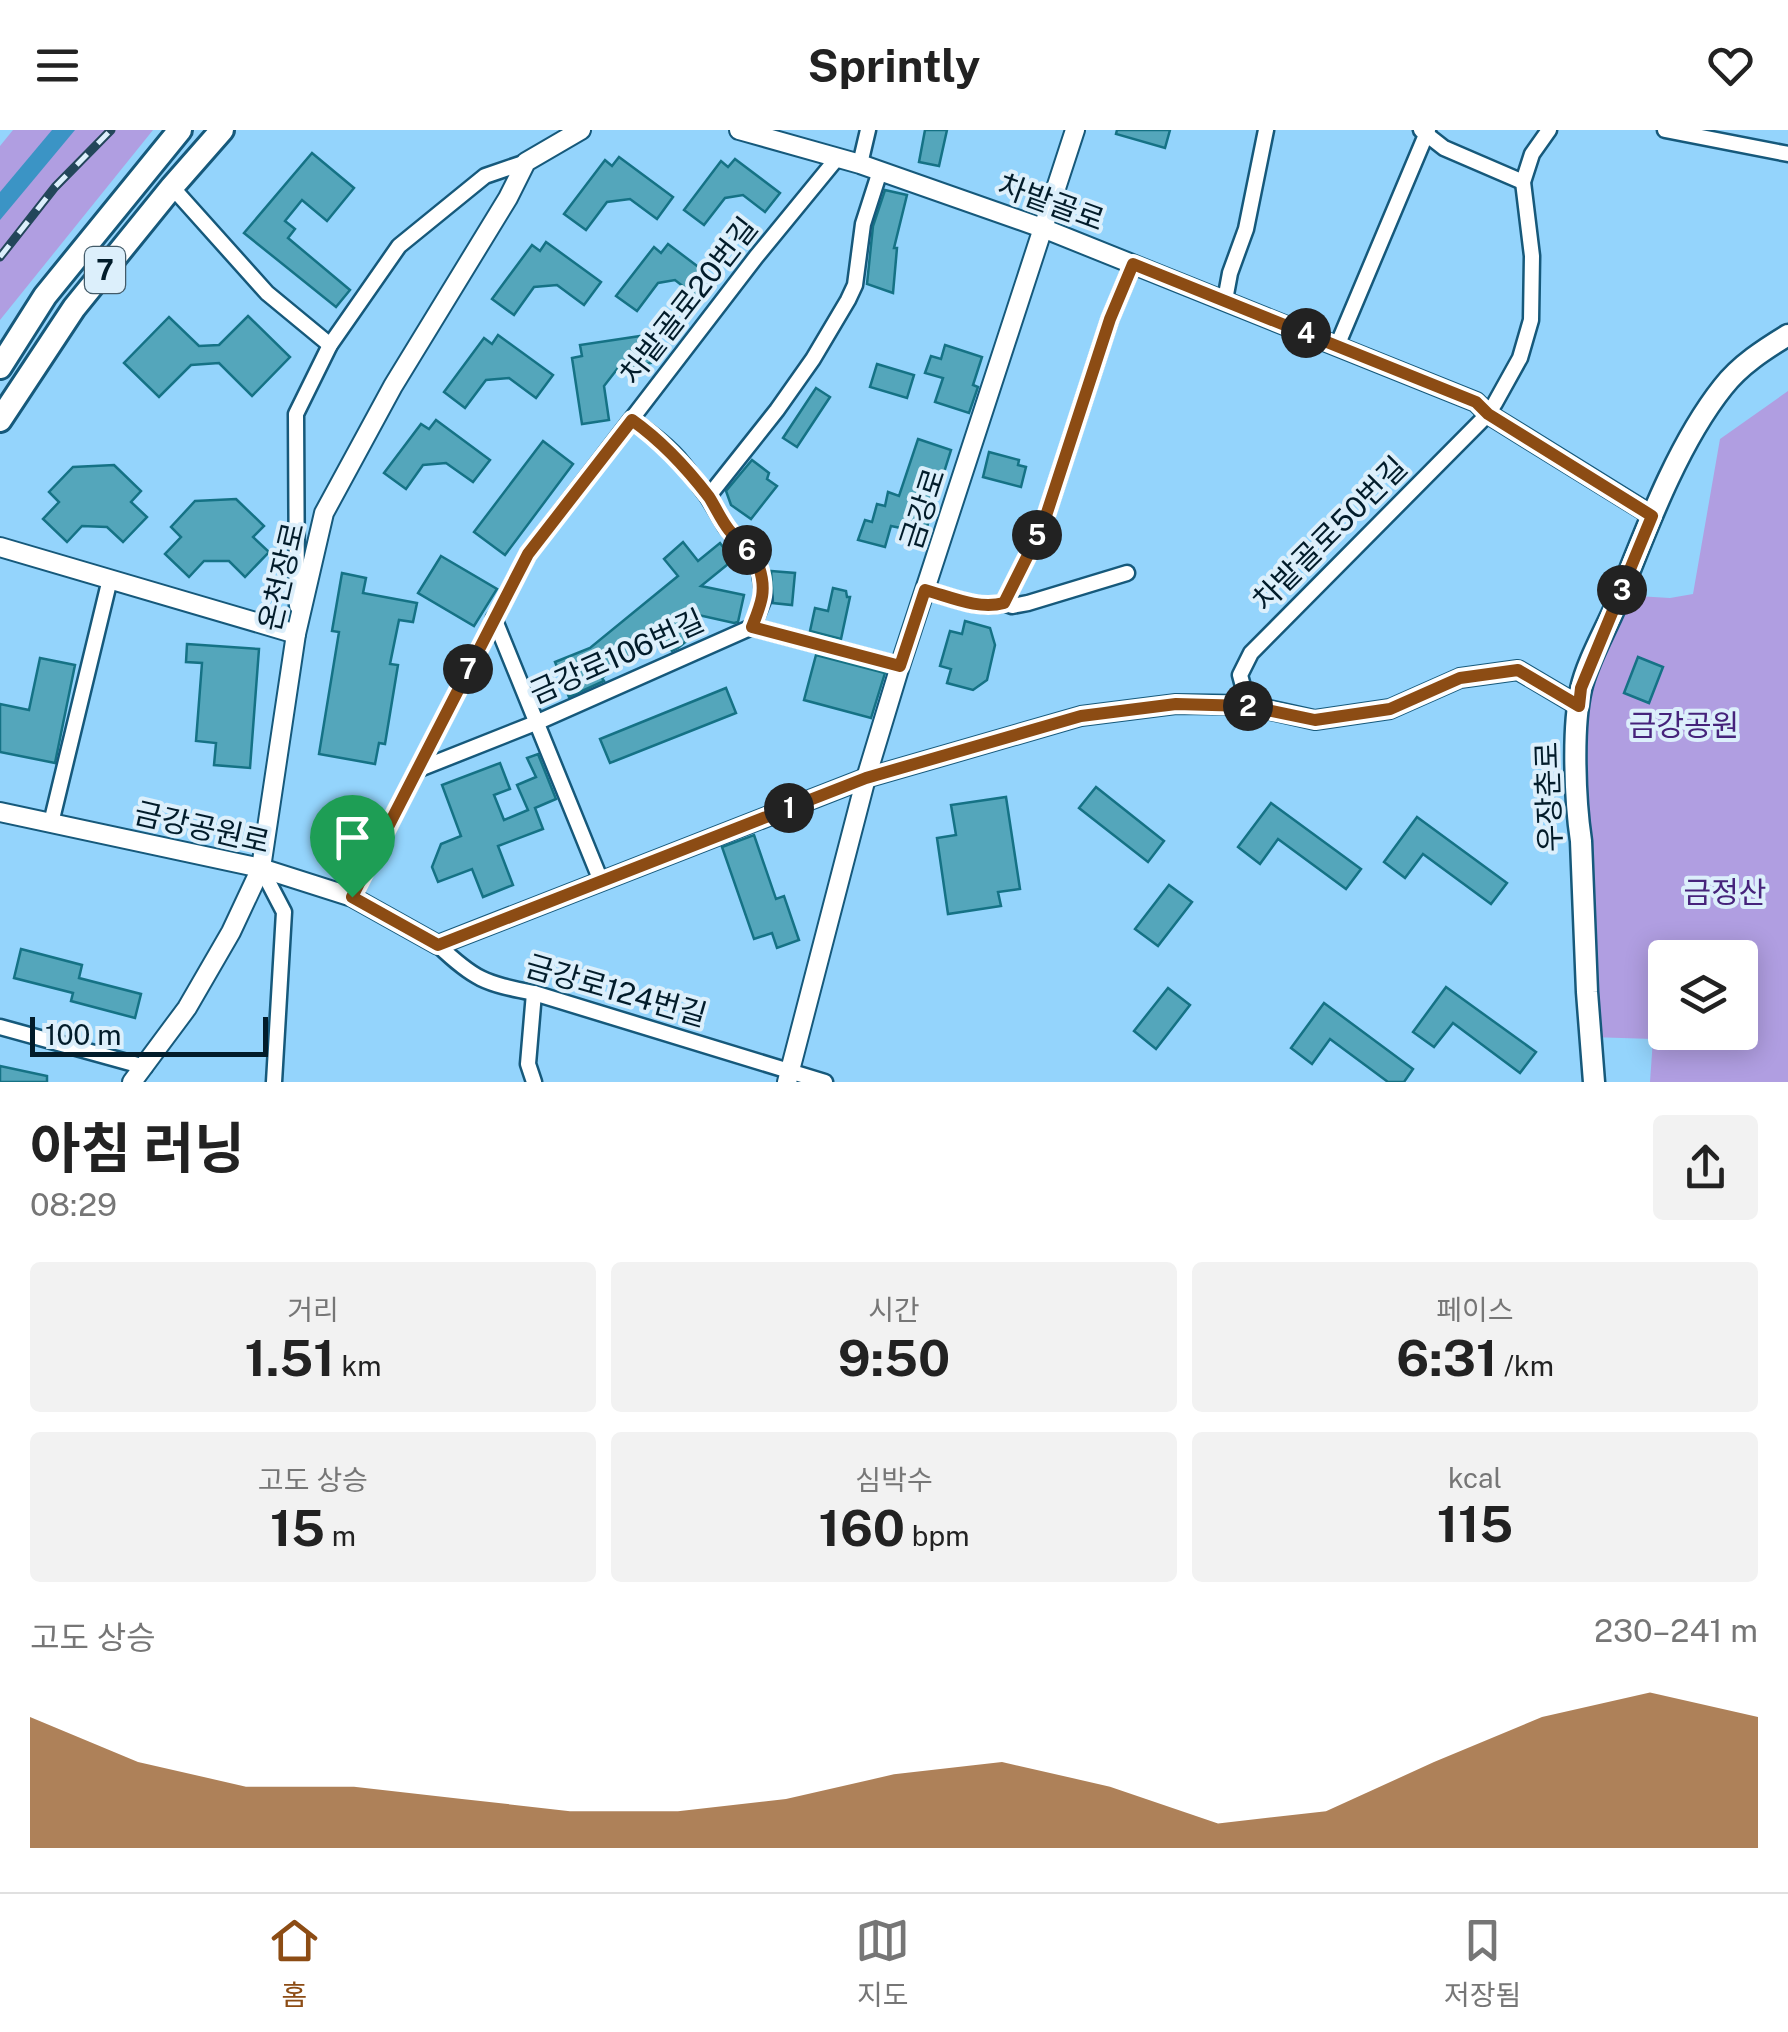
<!DOCTYPE html>
<html lang="ko">
<head>
<meta charset="utf-8">
<style>
  :root { --surface:#fff; --page:#f2f2f2; --text:#222; --muted:#767676; --line:#e0e0e0; --accent:#8c4c14 }
  body { margin:0; font-family:"Public Sans","Noto Sans KR",sans-serif; background:var(--page); color:var(--text); height:100vh; display:flex; flex-direction:column; font-size:38px; white-space:nowrap }
  * { box-sizing:border-box; margin:0 }
  p { font-size:32px; color:var(--muted) }
  .icon { flex:none; width:55px; height:55px; fill:none; stroke:currentColor; stroke-width:2; stroke-linecap:round; stroke-linejoin:round }
  .map { position:relative; height:952px; overflow:hidden }
  .drawer { display:flex; flex-direction:column; background:var(--surface); flex:1 }
  .drawer>* { flex:none }
  .buttons { position:absolute; left:1648px; top:810px; display:grid; gap:20px }
  .buttons a { display:grid; place-items:center; width:110px; height:110px; border-radius:10px; background:var(--surface); box-shadow:0 5px 25px #0003; font-size:50px }
  .scale { position:absolute; left:30px; bottom:25px; width:238px; box-sizing:border-box; padding-left:10px; border:5px solid #021c2a; border-top:0; font-size:28px; line-height:35px; white-space:nowrap; color:#021c2a; -webkit-text-stroke:8px #dceffb; paint-order:stroke }
  .pin { position:absolute; display:grid; place-items:center; width:85px; height:85px; color:#fff; margin:-102px -42px; border-radius:50% 50% 50% 0; rotate:-45deg; box-shadow:0 0 10px #0007 }
  .pin .icon { rotate:45deg }
  .km { position:absolute; width:50px; height:50px; margin:-25px; border-radius:50%; background:#222; color:#fff; font-size:28px; line-height:50px; text-align:center }
  .round { display:grid; place-items:center; flex:none; width:105px; height:105px; border-radius:10px; background:var(--page) }
  .head { display:flex; align-items:center; justify-content:space-between; height:170px; padding:0 30px }
  h1 { font-size:55px; font-weight:700; line-height:75px }
  .metrics { display:grid; grid-template-columns:repeat(3,1fr); gap:15px; height:170px; padding:10px 30px }
  .metrics div { display:grid; align-content:center; border-radius:10px; background:var(--page); text-align:center }
  .metrics b { font-size:50px; font-weight:700 }
  .metrics small { font-size:28px; font-weight:400 }
  .metrics p { font-size:28px }
  .chart { height:280px; padding:20px 30px }
  .chart p { display:flex; justify-content:space-between }
  .chart svg { width:100%; height:180px; margin-top:10px; fill:var(--accent); opacity:.7 }
  header { display:flex; justify-content:space-between; align-items:center; height:130px; padding:0 30px; background:var(--surface); font-size:45px; font-weight:700 }
  .tabs { display:flex; justify-content:space-around; align-items:center; height:140px; border-top:2px solid var(--line); background:var(--surface); font-size:28px; color:var(--muted) }
  .tabs a { display:grid; justify-items:center; gap:5px }
  .tabs .active { color:var(--accent) }
  .map>svg:first-child { display:block }
  .green { fill:#b09ee1; fill-rule:evenodd }
  .water { fill:#3b94c5 }
  .building { fill:#54a6bb; stroke:#157285; stroke-width:2.5 }
  .lines { fill:none; stroke-linecap:round; stroke-linejoin:round }
  .minor-casing { stroke:#16597b; stroke-width:19 }
  .tertiary-casing { stroke:#16597b; stroke-width:22 }
  .secondary-casing { stroke:#16597b; stroke-width:25 }
  .primary-casing { stroke:#16597b; stroke-width:28 }
  .minor { stroke:#fff; stroke-width:14 }
  .tertiary { stroke:#fff; stroke-width:18 }
  .secondary { stroke:#fff; stroke-width:20 }
  .primary { stroke:#fff; stroke-width:22 }
  .rail-casing { stroke:#23465a; stroke-width:9 }
  .rail { stroke:#dceffb; stroke-width:5; stroke-dasharray:15; stroke-linecap:butt }
  .route-casing { stroke:#fff; stroke-width:20 }
  .route { stroke:#8c4c14; stroke-width:12 }
  .labels { text-anchor:middle; stroke-width:8; stroke-linejoin:round; paint-order:stroke }
  .shield { fill:#dceffb; stroke:#435b69; stroke-width:2.5 }
  .shield-label { font-size:28px; font-weight:bold; fill:#021c2a }
  .street-label { font-size:30px; fill:#021c2a; stroke:#dceffb }
  .park-label { font-size:30px; fill:#46237b; stroke:#dceffb }
</style>
</head>
<body>
<header><svg class="icon" aria-label="menu" viewBox="0 0 24 24"><path d="M4 6h16M4 12h16M4 18h16"/></svg>Sprintly<svg class="icon" aria-label="heart" viewBox="0 0 24 24"><path d="M12 20l-8-8c-3-5 5-10 8-4 3-6 11-1 8 4z"/></svg></header>
<div class="map">
<svg width="1788" height="952" viewBox="0 0 1788 952">
  <rect width="100%" height="100%" fill="#94d4fc"/>
  <g class="green">
    <polygon points="13,0 153,0 0,190 0,16"/>
    <path d="M1788,261V952H1650L1653,909L1590,907L1579,576L1620,465L1670,468L1693,464L1720,309ZM1665,828H1740V902H1665Z"/>
  </g>
  <polygon class="water" points="52,0 75,0 0,90 0,62"/>
  <g class="building">
    <polygon points="925,0 947,0 939,36 919,32"/>
    <polygon points="1117,0 1170,0 1165,18 1116,4"/>
    <polygon points="312,23 354,58 327,91 302,70 285,91 295,99 288,108 350,160 336,177 244,103"/>
    <polygon points="619,27 673,67 657,89 630,69 607,72 586,100 564,84 605,30 612,36"/>
    <polygon points="735,29 780,63 765,82 743,65 725,68 704,95 684,80 721,31 728,37"/>
    <polygon points="885,60 907,65 894,118 897,118 893,163 867,154 873,96"/>
    <polygon points="546,112 601,152 584,175 557,155 534,157 514,185 492,169 532,115 540,121"/>
    <polygon points="668,114 713,148 698,168 675,150 658,153 637,181 616,166 654,117 661,123"/>
    <polygon points="248,186 290,227 252,266 219,233 191,235 159,267 124,233 169,187 199,216 219,215"/>
    <polygon points="498,205 553,245 536,268 509,248 486,250 465,278 444,262 484,208 492,214"/>
    <polygon points="647,205 651,233 618,238 604,256 609,290 582,294 572,228 582,226 580,215"/>
    <polygon points="945,215 982,227 973,255 978,257 969,283 935,272 943,248 925,243 931,226 941,229"/>
    <polygon points="877,234 914,245 907,268 870,257"/>
    <polygon points="816,258 830,267 797,317 783,308"/>
    <polygon points="436,290 490,330 473,352 446,333 423,335 406,359 384,343 421,294 429,299"/>
    <polygon points="918,309 951,320 925,403 891,396 885,417 858,410 865,390 872,392 877,374 885,376 888,362 899,366"/>
    <polygon points="543,311 573,334 505,425 474,402"/>
    <polygon points="989,322 1019,330 1018,335 1026,337 1021,357 983,347"/>
    <polygon points="752,330 769,343 767,349 777,356 751,389 731,375 726,361"/>
    <polygon points="114,335 141,361 131,372 147,387 123,412 107,397 82,396 67,412 43,389 59,372 49,362 73,337"/>
    <polygon points="236,369 264,396 253,407 269,422 245,447 229,431 204,431 189,447 165,424 181,407 171,397 195,371"/>
    <polygon points="683,412 698,431 720,413 733,430 701,456 744,465 738,492 734,493 685,482 700,500 678,518 672,521 657,503 602,548 604,551 569,567 555,532 590,518 678,446 664,429"/>
    <polygon points="441,426 497,459 474,496 418,463"/>
    <polygon points="771,441 795,443 792,475 773,473"/>
    <polygon points="342,443 366,448 363,463 417,473 413,492 399,490 390,534 398,535 385,614 379,613 375,634 319,624 339,502 332,501"/>
    <polygon points="833,458 846,461 847,467 850,467 841,509 810,501 815,478 828,481"/>
    <polygon points="965,491 990,498 995,515 987,550 973,560 947,553 951,539 940,536 950,501 962,504"/>
    <polygon points="187,514 259,519 250,638 214,635 216,613 196,611 202,533 186,532"/>
    <polygon points="816,525 885,543 871,588 804,570"/>
    <polygon points="1638,527 1663,537 1649,573 1624,563"/>
    <polygon points="40,528 75,535 55,633 0,622 0,574 29,580"/>
    <polygon points="726,558 736,583 610,633 600,609"/>
    <polygon points="538,624 556,669 535,678 543,699 498,716 513,755 483,767 472,739 438,752 432,737 441,714 461,706 442,655 500,633 510,659 494,665 504,690 528,680 517,655 536,647 527,628"/>
    <polygon points="1096,657 1164,711 1148,732 1079,678"/>
    <polygon points="1006,667 1020,759 998,762 1001,776 948,784 937,708 956,705 951,675"/>
    <polygon points="1271,673 1361,739 1346,759 1278,709 1260,734 1238,717"/>
    <polygon points="1417,687 1507,753 1491,774 1423,724 1405,748 1384,732"/>
    <polygon points="754,705 776,769 784,766 799,810 777,818 772,803 754,809 722,717"/>
    <polygon points="1169,755 1192,772 1158,816 1135,799"/>
    <polygon points="21,819 82,835 79,848 141,864 135,888 71,871 73,863 14,848"/>
    <polygon points="1446,857 1536,922 1520,943 1453,893 1434,917 1413,902"/>
    <polygon points="1168,858 1190,875 1156,919 1134,901"/>
    <polygon points="1324,873 1413,939 1404,952 1388,952 1330,909 1312,934 1291,918"/>
    <polygon points="0,936 47,946 47,952 0,952"/>
  </g>
  <g class="lines">
    <g class="minor-casing">
      <g id="minor">
        <polyline points="1421,0 1444,18 1523,52"/>
        <polyline points="1665,0 1788,24"/>
        <polyline points="860,34 868,0"/>
        <polyline points="172,57 267,163 330,215"/>
        <polyline points="1225,170 1230,143 1246,99 1266,0"/>
        <polyline points="1337,216 1428,0"/>
        <path d="M632,290C650,303 669,316 683,334C692,345 699,356 708,367"/>
        <polyline points="1127,443 1028,473 1012,476 1004,473 1043,395 1110,189 1133,134"/>
        <path d="M925,460C951,467 978,480 1004,473"/>
        <polyline points="297,476 296,284 330,215 399,116 485,46 526,32"/>
        <polyline points="494,488 601,751"/>
        <polyline points="752,497 764,468 759,436 754,427 726,397 708,367 777,280 813,229 848,170 855,155 863,94 880,41"/>
        <polyline points="1248,575 1240,545 1251,523 1488,284 1495,273 1520,228 1531,190 1532,126 1523,52 1532,24 1549,0"/>
        <polyline points="417,640 538,592 752,497 900,536"/>
        <polyline points="51,693 110,449"/>
        <polyline points="261,738 284,782 274,952"/>
        <polyline points="352,767 528,424 756,127 838,27"/>
        <path d="M438,815C475,850 484,853 534,863L825,952"/>
        <polyline points="0,897 145,937"/>
        <polyline points="534,952 528,934 534,863"/>
      </g>
    </g>
    <g class="tertiary-casing">
      <g id="tertiary">
        <polyline points="739,0 860,34 1045,99 1476,272 1488,284 1653,386"/>
        <polyline points="0,417 296,504"/>
        <polyline points="0,682 261,738 352,767 438,815 866,648 1081,586 1176,574 1248,575 1315,590 1390,579 1460,548 1518,540 1579,576"/>
        <polyline points="132,952 187,878 231,802 261,738 296,504 324,383 393,256 508,68 526,32 581,0"/>
        <polyline points="787,952 866,648 900,536 1075,0"/>
      </g>
    </g>
    <g class="secondary-casing">
      <path id="secondary" d="M1594,952L1587,862L1581,711C1575,671 1572,598 1581,559C1587,532 1605,501 1616,475C1644,405 1676,316 1723,257C1740,235 1765,219 1788,205"/>
    </g>
    <g class="primary-casing">
      <g id="primary">
        <polyline points="0,237 45,166 180,0"/>
        <polyline points="0,290 74,178 172,57 222,0"/>
      </g>
    </g>
    <use href="#minor" class="minor"/>
    <use href="#tertiary" class="tertiary"/>
    <use href="#secondary" class="secondary"/>
    <use href="#primary" class="primary"/>
    <g class="rail-casing">
      <polyline id="rail" points="0,127 55,57 111,0"/>
    </g>
    <use href="#rail" class="rail"/>
  </g>
  <g class="lines">
    <g class="route-casing">
      <path id="route" d="M1133,134L1476,272L1488,284L1652,386L1581,558L1579,576L1518,540L1460,548L1390,579L1315,590L1248,576L1176,574L1081,586L866,648L438,815L352,767L528,424L632,290C663,312 686,337 709,367C716,378 721,390 729,400C739,412 754,423 759,437C767,461 761,474 752,497L900,536L925,460C951,467 978,480 1004,473L1043,395L1110,189Z"/>
    </g>
    <use href="#route" class="route"/>
  </g>
  <g class="labels">
    <rect class="shield" x="85" y="117" width="40" height="46" rx="8"/>
    <g class="shield-label">
      <text x="105" y="150">7</text>
    </g>
    <g class="street-label">
      <text transform="translate(1051 73) rotate(20)" y="10">차밭골로</text>
      <text transform="translate(689 171) rotate(-52)" y="10">차밭골로20번길</text>
      <text transform="translate(923 379) rotate(-72)" y="10">금강로</text>
      <text transform="translate(1330 404) rotate(-45)" y="10">차밭골로50번길</text>
      <text transform="translate(282 447) rotate(-77)" y="10">온천장로</text>
      <text transform="translate(617 527) rotate(-24)" y="10">금강로106번길</text>
      <text transform="translate(1549 667) rotate(-92)" y="10">우장춘로</text>
      <text transform="translate(202 698) rotate(13)" y="10">금강공원로</text>
      <text transform="translate(616 861) rotate(16)" y="10">금강로124번길</text>
    </g>
    <g class="park-label">
      <text x="1684" y="606">금강공원</text>
      <text x="1725" y="773">금정산</text>
    </g>
  </g>
</svg>
<div class="buttons">
<a><svg class="icon" aria-label="layers" viewBox="0 0 24 24"><path d="M12 4l9 5-9 5-9-5zM3 14l9 5 9-5"/></svg></a>
</div>
<div class="scale">100 m</div>
<div class="pin" style="left:352px;top:767px;background:#1e9e55"><svg class="icon" aria-label="arrive" viewBox="0 0 24 24"><path d="M6 21V4h12l-3 4 3 4H6"/></svg></div>
<b class="km" style="left:789px;top:678px">1</b>
<b class="km" style="left:1248px;top:576px">2</b>
<b class="km" style="left:1622px;top:460px">3</b>
<b class="km" style="left:1306px;top:203px">4</b>
<b class="km" style="left:1037px;top:405px">5</b>
<b class="km" style="left:747px;top:420px">6</b>
<b class="km" style="left:468px;top:539px">7</b>
</div>
<section class="drawer">
<div class="head"><div><h1>아침 러닝</h1><p>08:29</p></div><a class="round"><svg class="icon" aria-label="share" viewBox="0 0 24 24"><path d="M12 15V3M7 8l5-5 5 5M5 13v7h14v-7"/></svg></a></div>
<div class="metrics">
<div><p>거리</p><b>1.51<small> km</small></b></div>
<div><p>시간</p><b>9:50</b></div>
<div><p>페이스</p><b>6:31<small> /km</small></b></div>
</div>
<div class="metrics">
<div><p>고도 상승</p><b>15<small> m</small></b></div>
<div><p>심박수</p><b>160<small> bpm</small></b></div>
<div><p>kcal</p><b>115</b></div>
</div>
<div class="chart"><p><span>고도 상승</span>230–241 m</p>
<svg viewBox="0 0 160 44" preserveAspectRatio="none"><path d="M0 44V12L10 23L20 29L30 29L40 32L50 35L60 35L70 32L80 26L90 23L100 29L110 38L120 35L130 23L140 12L150 6L160 12V44z"/></svg>
</div>
</section>
<nav class="tabs">
<a class="active"><svg class="icon" aria-label="home" viewBox="0 0 24 24"><path d="M3 11l9-7 9 7M6 9v11h12V9"/></svg>홈</a>
<a><svg class="icon" aria-label="map" viewBox="0 0 24 24"><path d="M3 6l6-2 6 2 6-2v14l-6 2-6-2-6 2zM9 4v14M15 6v14"/></svg>지도</a>
<a><svg class="icon" aria-label="saved" viewBox="0 0 24 24"><path d="M7 4h10v16l-5-4-5 4z"/></svg>저장됨</a>
</nav>
</body>
</html>
